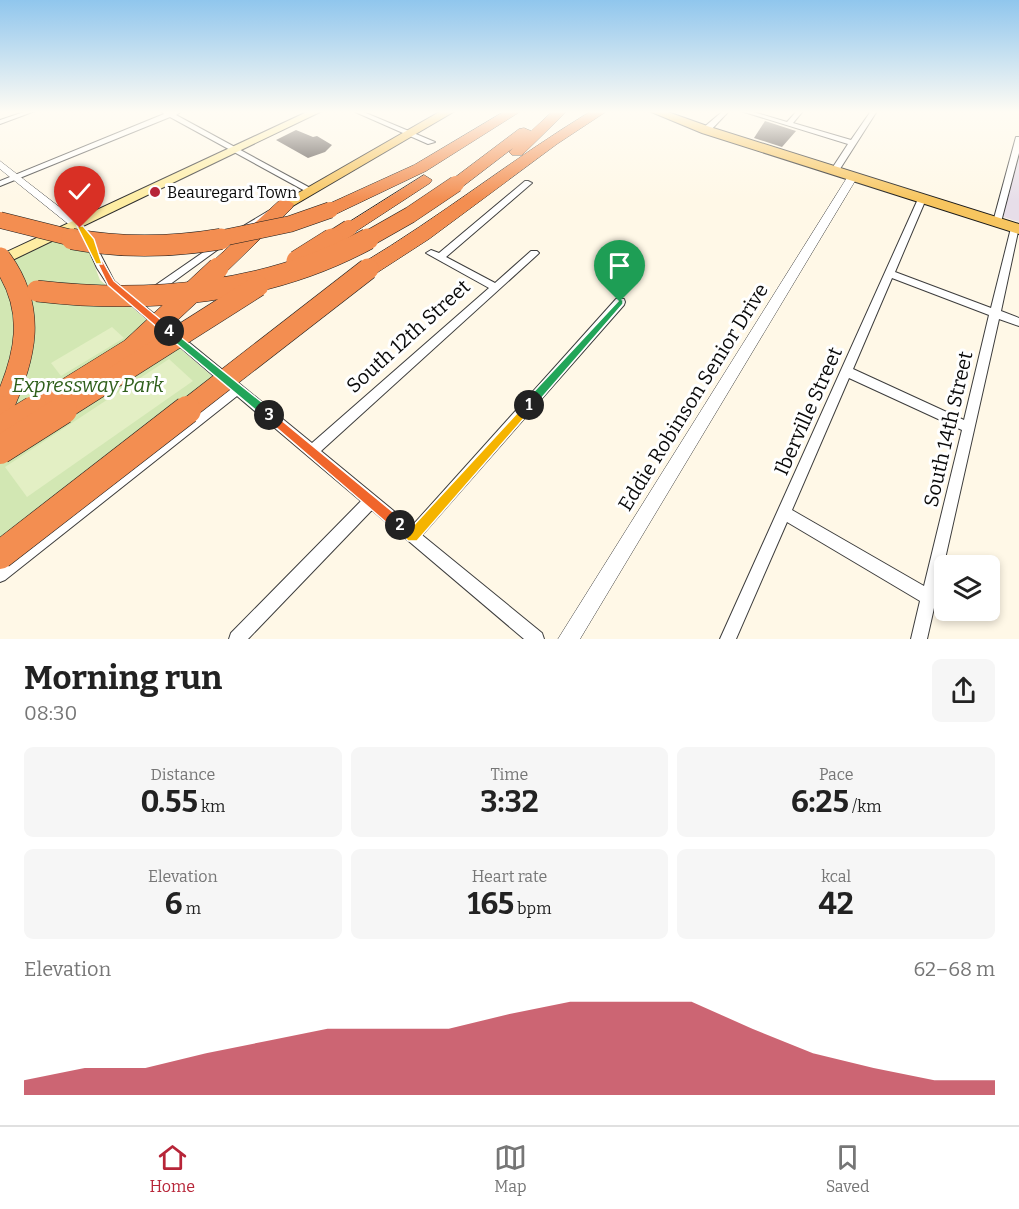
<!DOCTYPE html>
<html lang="en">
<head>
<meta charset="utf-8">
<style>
  :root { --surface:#fff; --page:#f6f6f6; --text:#222; --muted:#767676; --line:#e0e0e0; --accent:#b72538 }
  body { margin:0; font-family:Bitter,serif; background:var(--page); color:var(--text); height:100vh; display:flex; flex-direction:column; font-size:22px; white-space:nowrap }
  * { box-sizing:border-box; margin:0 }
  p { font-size:20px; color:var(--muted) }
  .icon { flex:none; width:33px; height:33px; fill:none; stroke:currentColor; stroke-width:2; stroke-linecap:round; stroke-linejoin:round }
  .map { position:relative; height:639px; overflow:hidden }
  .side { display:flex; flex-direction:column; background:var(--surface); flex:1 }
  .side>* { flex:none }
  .controls { position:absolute; left:934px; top:555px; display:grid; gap:12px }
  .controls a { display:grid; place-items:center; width:66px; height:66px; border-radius:9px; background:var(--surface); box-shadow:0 3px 9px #0003; font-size:30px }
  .pin { position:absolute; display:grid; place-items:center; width:51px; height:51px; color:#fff; margin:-62px -26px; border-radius:50% 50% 50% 0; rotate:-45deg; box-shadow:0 0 6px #0007 }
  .pin .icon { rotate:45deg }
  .km { position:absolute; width:30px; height:30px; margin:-15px; border-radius:50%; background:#222; color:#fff; font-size:16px; line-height:30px; text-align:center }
  .round { display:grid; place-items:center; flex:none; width:63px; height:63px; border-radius:9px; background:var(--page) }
  .summary { display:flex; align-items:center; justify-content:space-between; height:102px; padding:0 24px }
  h1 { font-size:33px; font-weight:700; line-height:45px }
  .figures { display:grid; grid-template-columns:repeat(3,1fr); gap:9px; height:102px; padding:6px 24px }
  .figures div { display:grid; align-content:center; border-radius:9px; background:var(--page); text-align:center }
  .figures b { font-size:30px; font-weight:700 }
  .figures small { font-size:16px; font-weight:400 }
  .figures p { font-size:16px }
  .chart { height:168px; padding:12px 24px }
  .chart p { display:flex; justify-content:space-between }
  .chart svg { width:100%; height:108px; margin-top:6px; fill:var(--accent); opacity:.7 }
  .menu { display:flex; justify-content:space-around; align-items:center; height:84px; border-top:2px solid var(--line); background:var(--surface); font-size:16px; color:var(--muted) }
  .menu a { display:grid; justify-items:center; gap:3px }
  .menu .current { color:var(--accent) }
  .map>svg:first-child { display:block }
  .industrial { fill:#e7dee9 }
  .green { fill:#d2e7b3 }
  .pitch { fill:#e3efc4 }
  .building { fill:#524a47 }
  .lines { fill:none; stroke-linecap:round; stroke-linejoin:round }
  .minor-casing { stroke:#3d3d3d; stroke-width:2 }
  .tertiary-casing { stroke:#3d3d3d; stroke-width:1 }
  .secondary-casing { stroke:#2c2c2c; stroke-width:2 }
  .primary-casing { stroke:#1b1b1b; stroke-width:2 }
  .motorway-casing { stroke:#1b1b1b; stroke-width:1 }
  .minor { fill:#fff; fill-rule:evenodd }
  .tertiary { fill:#fff; fill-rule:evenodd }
  .secondary { fill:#feeda3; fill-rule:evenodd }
  .primary { fill:#f7c55f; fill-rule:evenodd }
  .motorway { fill:#f38e51; fill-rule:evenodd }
  .motorway-bridge-far2-casing { stroke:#1b1b1b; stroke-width:17; stroke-linecap:butt }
  .motorway-bridge-far1-casing { stroke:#1b1b1b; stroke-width:22; stroke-linecap:butt }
  .motorway-bridge-casing { stroke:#1b1b1b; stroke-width:29; stroke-linecap:butt }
  .motorway-bridge-far2 { stroke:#f38e51; stroke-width:16 }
  .motorway-bridge-far1 { stroke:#f38e51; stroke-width:21 }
  .motorway-bridge { stroke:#f38e51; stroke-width:28 }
  .split-1 { fill:#22a559; stroke:#fff; stroke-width:1.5 }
  .split-2 { fill:#f5b400; stroke:#fff; stroke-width:1.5 }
  .split-3 { fill:#f0652b; stroke:#fff; stroke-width:1.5 }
  .split-4 { fill:#22a559; stroke:#fff; stroke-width:1.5 }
  .split-5 { fill:#f0652b; stroke:#fff; stroke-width:1.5 }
  .split-6 { fill:#f5b400; stroke:#fff; stroke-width:1.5 }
  .poi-dot { fill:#b72538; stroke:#fff; stroke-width:2 }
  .labels { text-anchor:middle; stroke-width:6; stroke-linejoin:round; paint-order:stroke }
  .far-poi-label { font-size:16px; fill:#0a0a0a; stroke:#fff; text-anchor:start }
  .street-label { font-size:20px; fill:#0a0a0a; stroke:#fff }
  .park-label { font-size:20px; font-style:italic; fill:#30601c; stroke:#fff }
</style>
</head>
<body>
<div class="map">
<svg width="1019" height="639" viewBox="0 0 1019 639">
  <rect width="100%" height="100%" fill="#fff8e7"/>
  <polygon class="industrial" points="1019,156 1019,222 1003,217"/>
  <polygon class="green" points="66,232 87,246 100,280 226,388 0,567 0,264"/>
  <g class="pitch">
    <polygon points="112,327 124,338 61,376 51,363"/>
    <polygon points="169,359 193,381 27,497 5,467"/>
  </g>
  <g class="building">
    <polygon points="765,121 796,131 782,147 754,138"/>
    <polygon points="296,130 313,137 317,136 332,145 325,152 308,158 276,140"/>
  </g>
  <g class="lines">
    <g class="minor-casing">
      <g id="minor">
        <polygon points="27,111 35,111 0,124 0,120"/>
        <polygon points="163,111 170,112 182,111 176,115 314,190 310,192 307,192 170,117 0,186 0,181 164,114 162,112"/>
        <polygon points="353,111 361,111 435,142 428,144"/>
        <polygon points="723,111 729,111 709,132 703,132 703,128"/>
        <polygon points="741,111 750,111 787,122 797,111 803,111 793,123 851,140 871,111 877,111 838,172 835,172 831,170 848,144"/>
        <polygon points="1016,137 1019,137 1019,153 1001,222 997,225 993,222"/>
        <polygon points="525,181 528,181 532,183 446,257 495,283 531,251 537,251 539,253 537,255 321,451 412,526 616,299 624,299 625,302 624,305 422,535 542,633 544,639 524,639 372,510 248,639 229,639 231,633 361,501 237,396 5,580 0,582 0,566 229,389 108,285 97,268 84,239 72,225 73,223 79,223 92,238 114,281 312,443 489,288 426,253 431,250 439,253"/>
        <path d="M922,196L926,199L895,272L991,308L1011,228L1015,225L1019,227L1001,311L1019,318V326L999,319L927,639H911L920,601L787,522L736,639H720L918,199ZM892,278L989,315L964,420L853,369ZM849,378L962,430L924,586L792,510Z"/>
        <polygon points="270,210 273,211 273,215 242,233 239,234 235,231"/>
        <polygon points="221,240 226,243 224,245 158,293 150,293 149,291 150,289"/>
      </g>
    </g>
    <g class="tertiary-casing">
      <g id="tertiary">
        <polygon points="0,161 80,223 80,227 72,227 0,169"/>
        <polygon points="853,173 858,176 580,639 558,639 848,176"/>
      </g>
    </g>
    <g class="secondary-casing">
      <polygon id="secondary" points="309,111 322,111 0,266 0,255"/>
    </g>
    <g class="primary-casing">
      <g id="primary">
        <polygon points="441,111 455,111 291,207 286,208 279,204"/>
        <polygon points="649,111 665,111 710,127 1019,224 1019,234 702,133"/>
      </g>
    </g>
    <g class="motorway-casing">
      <g id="motorway">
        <polygon points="505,111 521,111 426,171 336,214 324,214 321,210 324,206 414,165"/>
        <polygon points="553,111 567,111 522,155 512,155 509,152 513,148 462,187 450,187 448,184 450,181 519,129 524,128 531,131"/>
        <path d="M591,111H607L557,144L429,239L375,274H361L358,269L361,264C440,217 512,159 591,111Z"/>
        <polygon points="424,175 432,180 430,183 355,232 343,232 340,228"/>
        <polygon points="286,199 294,204 292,208 225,273 211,273 208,268 211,263 280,200"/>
      </g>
    </g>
    <use href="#minor" class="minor"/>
    <use href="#tertiary" class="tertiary"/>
    <use href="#secondary" class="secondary"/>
    <use href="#primary" class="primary"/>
    <use href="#motorway" class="motorway"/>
    <g class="motorway-bridge-far2-casing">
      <g id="motorway-bridge-far2">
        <polyline points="0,220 80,240"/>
        <polyline points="213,240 290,224 330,210"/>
        <polyline points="330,240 349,228"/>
        <polyline points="366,240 410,215 456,184"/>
      </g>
    </g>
    <g class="motorway-bridge-far1-casing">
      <g id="motorway-bridge-far1">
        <path d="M72,239C121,248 173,247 221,239"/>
        <path d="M0,258C38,309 26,358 1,411"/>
        <polyline points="297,261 332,239"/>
        <path d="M37,291C149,304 267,294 368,239"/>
        <polyline points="31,411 131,349 218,268"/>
        <polyline points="61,411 258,286"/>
        <polyline points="185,411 368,269"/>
      </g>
    </g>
    <g class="motorway-bridge-casing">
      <g id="motorway-bridge">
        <polyline points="0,413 1,410"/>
        <polyline points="0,431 34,410"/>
        <polyline points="0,450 63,410"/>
        <polyline points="0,555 187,410"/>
      </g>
    </g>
    <use href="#motorway-bridge-far2" class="motorway-bridge-far2"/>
    <use href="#motorway-bridge-far1" class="motorway-bridge-far1"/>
    <use href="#motorway-bridge" class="motorway-bridge"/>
  </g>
  <linearGradient id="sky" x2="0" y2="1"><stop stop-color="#90c6ed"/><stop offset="0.56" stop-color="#fffcf4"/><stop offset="1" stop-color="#fffcf4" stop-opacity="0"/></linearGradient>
  <rect width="1019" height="200" fill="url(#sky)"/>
  <polygon class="split-1" points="620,299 623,300 623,304 533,408 525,408 525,401"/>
  <polygon class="split-2" points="529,400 533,401 533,408 417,541 408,541 393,525 400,519 412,527"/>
  <polygon class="split-3" points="269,410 404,521 404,530 395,530 265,418 265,411"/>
  <polygon class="split-4" points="169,328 273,411 273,418 265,418 165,334 164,331"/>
  <polygon class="split-5" points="96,260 102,260 114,281 172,329 172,334 165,334 108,285"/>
  <polygon class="split-6" points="77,226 83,226 94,239 102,264 96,264"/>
  <circle class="poi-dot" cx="155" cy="192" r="6"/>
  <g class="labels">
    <g class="far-poi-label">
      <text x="167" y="198">Beauregard Town</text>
    </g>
    <g class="street-label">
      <text transform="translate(408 336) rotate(-42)" y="7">South 12th Street</text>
      <text transform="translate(693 397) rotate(-58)" y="7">Eddie Robinson Senior Drive</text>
      <text transform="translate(808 411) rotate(-66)" y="7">Iberville Street</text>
      <text transform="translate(948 429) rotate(-77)" y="7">South 14th Street</text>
    </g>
    <g class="park-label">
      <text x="88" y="392">Expressway Park</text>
    </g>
  </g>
</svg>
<div class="controls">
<a><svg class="icon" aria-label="layers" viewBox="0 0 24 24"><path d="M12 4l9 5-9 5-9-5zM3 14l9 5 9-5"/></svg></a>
</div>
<div class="pin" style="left:620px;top:302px;background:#1e9e55"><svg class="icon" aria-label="arrive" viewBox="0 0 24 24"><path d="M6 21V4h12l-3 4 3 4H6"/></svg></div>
<div class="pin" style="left:80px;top:228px;background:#d93025"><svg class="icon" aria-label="check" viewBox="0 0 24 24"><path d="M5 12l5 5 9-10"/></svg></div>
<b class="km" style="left:529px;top:405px">1</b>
<b class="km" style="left:400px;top:525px">2</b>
<b class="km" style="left:269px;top:415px">3</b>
<b class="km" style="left:169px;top:331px">4</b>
</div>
<section class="side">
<div class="summary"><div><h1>Morning run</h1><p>08:30</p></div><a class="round"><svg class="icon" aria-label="share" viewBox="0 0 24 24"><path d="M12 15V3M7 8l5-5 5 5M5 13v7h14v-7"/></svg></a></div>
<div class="figures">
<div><p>Distance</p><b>0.55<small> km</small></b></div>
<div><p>Time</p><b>3:32</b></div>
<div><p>Pace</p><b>6:25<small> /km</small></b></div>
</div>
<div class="figures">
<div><p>Elevation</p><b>6<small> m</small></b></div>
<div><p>Heart rate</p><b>165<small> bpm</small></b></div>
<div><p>kcal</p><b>42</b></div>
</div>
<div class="chart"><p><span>Elevation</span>62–68 m</p>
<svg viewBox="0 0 160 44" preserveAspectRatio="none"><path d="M0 44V38L10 33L20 33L30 27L40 22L50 17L60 17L70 17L80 11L90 6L100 6L110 6L120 17L130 27L140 33L150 38L160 38V44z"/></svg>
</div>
</section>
<nav class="menu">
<a class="current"><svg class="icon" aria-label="home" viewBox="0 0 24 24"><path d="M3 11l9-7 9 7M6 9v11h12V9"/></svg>Home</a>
<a><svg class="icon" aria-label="map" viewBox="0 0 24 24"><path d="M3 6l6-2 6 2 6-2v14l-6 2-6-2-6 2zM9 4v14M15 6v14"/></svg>Map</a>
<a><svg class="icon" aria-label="saved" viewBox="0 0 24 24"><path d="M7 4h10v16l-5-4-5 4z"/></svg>Saved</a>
</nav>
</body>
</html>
